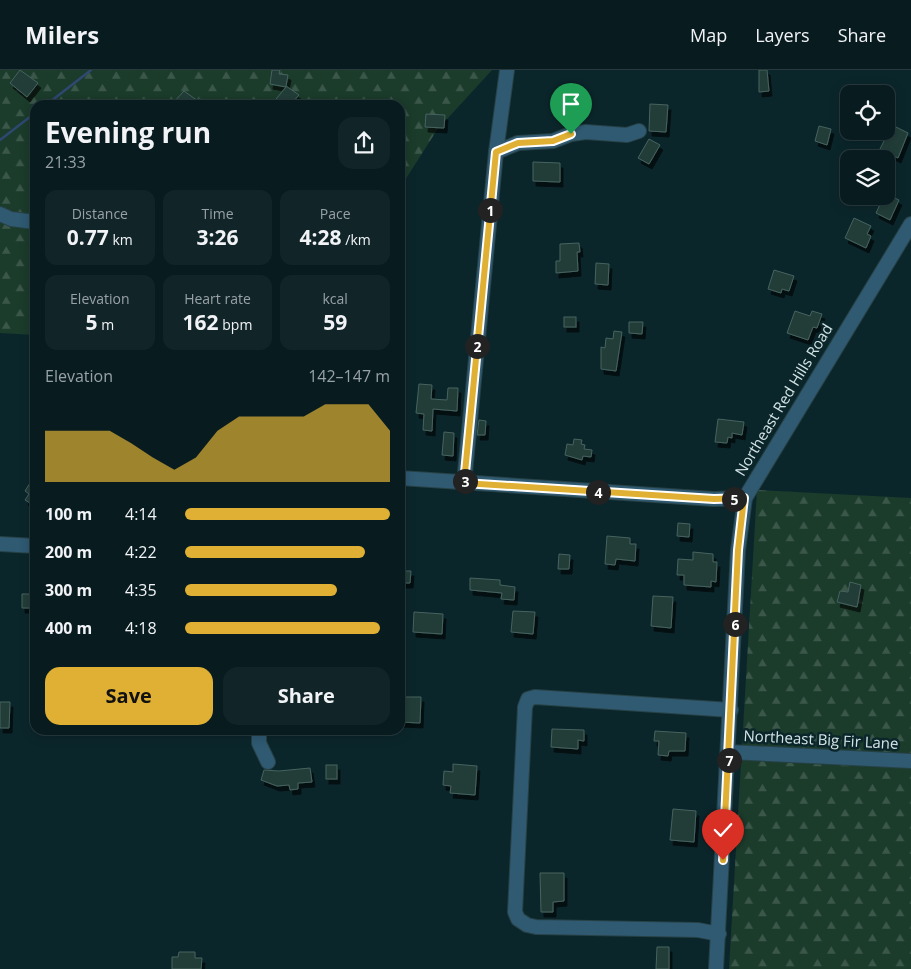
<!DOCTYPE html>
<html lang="en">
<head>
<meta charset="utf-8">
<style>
  :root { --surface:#081c20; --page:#112529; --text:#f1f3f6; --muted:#98a1a5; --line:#293a3e; --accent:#e0b034 }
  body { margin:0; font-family:"Open Sans",sans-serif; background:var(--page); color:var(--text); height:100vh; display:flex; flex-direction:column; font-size:19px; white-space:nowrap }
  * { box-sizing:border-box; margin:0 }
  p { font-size:16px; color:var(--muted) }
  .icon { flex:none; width:28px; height:28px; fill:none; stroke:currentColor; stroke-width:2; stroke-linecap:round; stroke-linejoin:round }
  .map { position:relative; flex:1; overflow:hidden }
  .details { position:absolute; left:30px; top:30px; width:375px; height:635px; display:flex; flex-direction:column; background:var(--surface); border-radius:15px; box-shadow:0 2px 12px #0003,0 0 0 1px var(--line) }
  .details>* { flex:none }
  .controls { position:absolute; left:840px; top:15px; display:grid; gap:10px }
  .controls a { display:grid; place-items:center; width:55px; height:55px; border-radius:10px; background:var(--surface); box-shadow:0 2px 12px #0003,0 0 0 1px var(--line); font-size:25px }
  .pin { position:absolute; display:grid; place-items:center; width:42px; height:42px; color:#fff; margin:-51px -21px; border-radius:50% 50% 50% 0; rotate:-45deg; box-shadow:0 0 5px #0007 }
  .pin .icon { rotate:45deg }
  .km { position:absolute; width:25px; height:25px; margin:-12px; border-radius:50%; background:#222; color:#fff; font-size:14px; line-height:25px; text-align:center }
  .round { display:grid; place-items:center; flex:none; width:52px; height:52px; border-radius:15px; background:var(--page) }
  .headline { display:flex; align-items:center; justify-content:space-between; height:85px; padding:0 15px }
  h1 { font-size:28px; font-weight:700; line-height:38px }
  .metrics { display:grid; grid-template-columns:repeat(3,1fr); gap:8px; height:85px; padding:5px 15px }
  .metrics div { display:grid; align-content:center; border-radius:12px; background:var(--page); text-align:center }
  .metrics b { font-size:21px; font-weight:700 }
  .metrics small { font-size:14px; font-weight:400 }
  .metrics p { font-size:14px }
  .chart { height:140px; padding:10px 15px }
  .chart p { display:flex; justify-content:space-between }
  .chart svg { width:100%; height:90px; margin-top:5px; fill:var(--accent); opacity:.7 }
  .primary-button { display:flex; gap:10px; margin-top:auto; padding:10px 15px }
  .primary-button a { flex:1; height:58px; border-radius:15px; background:var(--accent); color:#111; font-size:20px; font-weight:700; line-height:58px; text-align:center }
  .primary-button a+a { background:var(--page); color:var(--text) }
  ul { padding:0 15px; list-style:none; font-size:16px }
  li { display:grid; grid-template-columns:80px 60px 1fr; align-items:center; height:38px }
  li i { height:12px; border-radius:6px; background:var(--accent) }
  header { display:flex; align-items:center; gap:30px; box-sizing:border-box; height:70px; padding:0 25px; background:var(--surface); border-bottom:1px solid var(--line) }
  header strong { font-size:24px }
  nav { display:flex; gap:28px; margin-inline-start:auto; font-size:18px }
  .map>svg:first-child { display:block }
  .forest { fill:url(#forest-firs) }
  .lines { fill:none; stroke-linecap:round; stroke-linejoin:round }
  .stream { stroke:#2e4872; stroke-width:2.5 }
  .building { fill:#223c39; stroke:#47635f; filter:url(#shadow) }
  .minor-casing { stroke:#274145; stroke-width:16 }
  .minor { stroke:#2f5a72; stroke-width:14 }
  .route-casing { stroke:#fff; stroke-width:10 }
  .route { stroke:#e0b034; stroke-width:6 }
  .labels { text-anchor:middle; stroke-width:5; stroke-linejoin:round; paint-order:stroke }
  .street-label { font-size:15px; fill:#d4e4e6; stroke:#0b262b }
</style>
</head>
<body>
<header>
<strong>Milers</strong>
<nav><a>Map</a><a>Layers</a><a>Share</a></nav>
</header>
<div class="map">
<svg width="911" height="899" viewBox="0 0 911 899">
  <defs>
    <pattern id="forest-firs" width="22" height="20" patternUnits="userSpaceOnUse" patternTransform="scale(1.25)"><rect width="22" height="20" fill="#1b3b2b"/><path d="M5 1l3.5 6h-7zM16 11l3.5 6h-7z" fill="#3b574a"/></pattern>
    <filter id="shadow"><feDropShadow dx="3" dy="5" stdDeviation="0" flood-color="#0009"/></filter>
  </defs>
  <rect width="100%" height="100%" fill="#0b262b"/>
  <g class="forest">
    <polygon points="0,0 492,0 437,60 400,118 400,35 35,35 35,265 0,263"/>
    <polygon points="757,420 911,428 911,899 729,899"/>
  </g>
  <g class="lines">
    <g class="stream">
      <polyline points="46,35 91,0"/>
      <polyline points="0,70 35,43"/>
    </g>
  </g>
  <g class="building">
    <polygon points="20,0 38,13 27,27 10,13"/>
    <polygon points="272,0 280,0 279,4 288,5 286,16 299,25 290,35 271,35 286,17 270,14"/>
    <polygon points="759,0 767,0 769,21 759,22"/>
    <polygon points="184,21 198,31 200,35 171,35"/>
    <polygon points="650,34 668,35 666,62 649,61"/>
    <polygon points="426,44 445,45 444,58 425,57"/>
    <polygon points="892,55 908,63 898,88 880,79"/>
    <polygon points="819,56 831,59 827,75 815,71"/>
    <polygon points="649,69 660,75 649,94 638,88"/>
    <polygon points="533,92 560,93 560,112 533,111"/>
    <polygon points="884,126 890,126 899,130 890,150 876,143"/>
    <polygon points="854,148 871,156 867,164 871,166 866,178 845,168"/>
    <polygon points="579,173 580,182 577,182 578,201 556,203 556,191 560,191 560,174"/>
    <polygon points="596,193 609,194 608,215 595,214"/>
    <polygon points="774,200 794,206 789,221 782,219 781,223 768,219"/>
    <polygon points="795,241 810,246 812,241 822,244 817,258 813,257 808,270 787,263"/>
    <rect x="564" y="247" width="12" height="10"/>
    <polygon points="629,252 643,252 642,264 629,263"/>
    <polygon points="614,261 622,262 616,301 601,299 601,277 605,278 606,268 613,269"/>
    <polygon points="419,314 432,315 431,329 447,330 448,318 458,318 457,341 433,339 432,361 423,360 424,344 416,343"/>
    <polygon points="718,349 744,352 742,365 732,363 732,368 728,367 727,373 715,372"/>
    <polygon points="479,350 486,351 485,365 477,365"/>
    <polygon points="444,362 454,363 453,386 442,385"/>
    <polygon points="574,369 582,370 581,374 585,375 584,379 592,380 591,387 583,386 582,390 565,385 567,374 573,375"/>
    <polygon points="35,405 35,436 25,430 29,424 25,421"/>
    <polygon points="678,453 690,454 689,467 677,466"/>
    <polygon points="607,466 630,468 630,474 636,474 635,491 616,489 615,495 605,494"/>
    <polygon points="693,482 713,484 713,492 717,492 716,512 711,511 711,517 684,515 684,505 677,505 678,489 693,490"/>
    <polygon points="559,484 570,485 569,499 558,499"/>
    <polygon points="400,501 411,501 410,513 400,513"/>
    <polygon points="470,508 500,510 500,515 515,517 514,530 501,529 502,523 470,520"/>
    <polygon points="850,512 861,515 857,537 837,532 840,521 848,522"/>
    <polygon points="22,524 33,524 32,538 22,538"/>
    <polygon points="653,526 673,527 671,558 651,556"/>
    <polygon points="513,541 535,542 533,564 511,562"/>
    <polygon points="414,542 443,544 442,564 413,562"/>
    <polygon points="400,627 421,627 420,653 400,652"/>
    <polygon points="0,632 10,632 9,658 0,658"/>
    <polygon points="552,659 584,660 584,671 578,670 578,679 551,677"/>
    <polygon points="655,661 686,663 685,681 669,681 668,686 658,685 659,671 654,671"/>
    <polygon points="453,694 477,696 475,725 450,723 451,716 443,715 444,701 453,702"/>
    <rect x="326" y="695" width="11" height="14"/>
    <polygon points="310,698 312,712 298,713 298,719 290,720 289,715 277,716 261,710 264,700 279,701"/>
    <polygon points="673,739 696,741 694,772 670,770"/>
    <polygon points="540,803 564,803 564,831 553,832 553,842 541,842"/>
    <polygon points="657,877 669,877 669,899 656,899"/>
    <polygon points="179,882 195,882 195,888 202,888 201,899 172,899 172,887 178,887"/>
  </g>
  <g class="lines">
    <g class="minor-casing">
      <g id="minor">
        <polyline points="496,82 518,73 553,71 571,64 586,62 627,65 639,61"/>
        <polyline points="0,144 11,149 35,152"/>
        <polyline points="400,408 714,429 745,428"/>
        <polyline points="464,413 496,82 507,0"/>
        <polyline points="0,474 35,476"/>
        <polyline points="259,660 259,673 268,692"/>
        <polyline points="729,682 911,691"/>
        <polyline points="719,864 698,860 536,857 527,855 518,849 515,842 525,637 528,629 535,627 731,640"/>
        <polyline points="716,899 738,480 745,428 911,154"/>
      </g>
    </g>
    <use href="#minor" class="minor"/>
  </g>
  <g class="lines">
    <g class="route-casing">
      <polyline id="route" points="571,64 553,71 518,73 496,82 464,413 714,429 744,428 738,480 723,790"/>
    </g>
    <use href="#route" class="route"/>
  </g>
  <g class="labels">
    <g class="street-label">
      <text transform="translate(784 330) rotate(-59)" y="5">Northeast Red Hills Road</text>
      <text transform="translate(821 670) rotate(3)" y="5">Northeast Big Fir Lane</text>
    </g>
  </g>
</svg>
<div class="controls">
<a><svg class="icon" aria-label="locate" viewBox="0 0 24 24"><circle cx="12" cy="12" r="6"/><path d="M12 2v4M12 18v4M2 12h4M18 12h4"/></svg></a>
<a><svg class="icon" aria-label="layers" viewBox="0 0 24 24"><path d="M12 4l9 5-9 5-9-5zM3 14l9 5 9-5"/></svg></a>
</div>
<div class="pin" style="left:571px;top:64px;background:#1e9e55"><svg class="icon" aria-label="arrive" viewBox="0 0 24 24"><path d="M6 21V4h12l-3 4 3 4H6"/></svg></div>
<div class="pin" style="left:723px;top:790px;background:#d93025"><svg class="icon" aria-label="check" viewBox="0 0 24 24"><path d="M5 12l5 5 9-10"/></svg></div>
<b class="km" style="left:490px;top:140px">1</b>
<b class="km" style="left:477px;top:276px">2</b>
<b class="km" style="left:465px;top:411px">3</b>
<b class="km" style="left:598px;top:422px">4</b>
<b class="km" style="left:734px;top:429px">5</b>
<b class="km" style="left:735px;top:554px">6</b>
<b class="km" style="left:729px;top:690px">7</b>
<section class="details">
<div class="headline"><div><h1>Evening run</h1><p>21:33</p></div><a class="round"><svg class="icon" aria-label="share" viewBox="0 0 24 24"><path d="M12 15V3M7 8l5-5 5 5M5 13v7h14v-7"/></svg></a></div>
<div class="metrics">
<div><p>Distance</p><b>0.77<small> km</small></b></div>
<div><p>Time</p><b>3:26</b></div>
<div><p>Pace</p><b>4:28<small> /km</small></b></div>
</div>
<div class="metrics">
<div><p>Elevation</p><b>5<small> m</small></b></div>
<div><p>Heart rate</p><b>162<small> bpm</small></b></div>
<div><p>kcal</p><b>59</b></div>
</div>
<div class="chart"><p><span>Elevation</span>142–147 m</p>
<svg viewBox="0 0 160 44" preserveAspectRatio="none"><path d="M0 44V19L10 19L20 19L30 19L40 25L50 32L60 38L70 32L80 19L90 12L100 12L110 12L120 12L130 6L140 6L150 6L160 19V44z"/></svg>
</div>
<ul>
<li><b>100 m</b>4:14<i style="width:100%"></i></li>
<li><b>200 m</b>4:22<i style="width:88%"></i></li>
<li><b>300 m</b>4:35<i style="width:74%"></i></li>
<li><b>400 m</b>4:18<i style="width:95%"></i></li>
</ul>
<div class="primary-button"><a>Save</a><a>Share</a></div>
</section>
</div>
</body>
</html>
